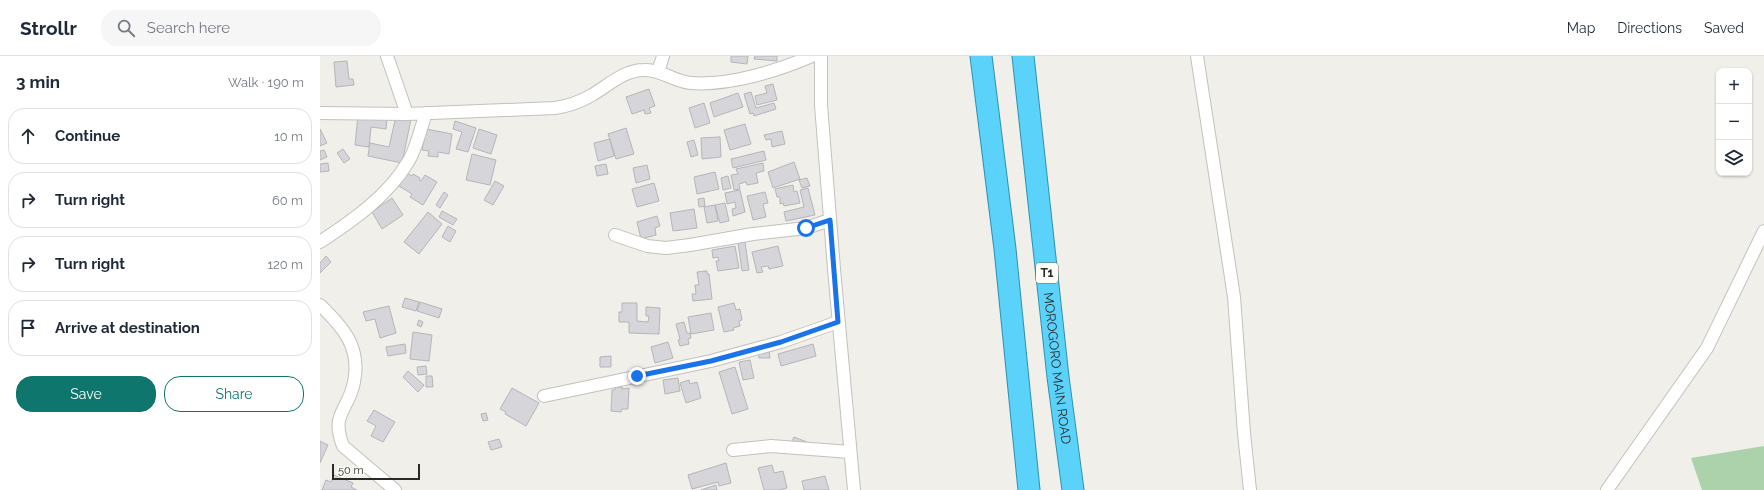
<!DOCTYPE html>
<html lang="en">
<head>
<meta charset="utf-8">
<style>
  :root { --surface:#fff; --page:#f6f6f7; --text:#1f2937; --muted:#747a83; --line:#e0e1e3; --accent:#0f766e }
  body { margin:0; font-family:Raleway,sans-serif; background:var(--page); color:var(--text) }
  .controls { position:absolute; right:12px; top:12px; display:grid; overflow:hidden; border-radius:8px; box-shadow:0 1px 3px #0004 }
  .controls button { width:36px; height:36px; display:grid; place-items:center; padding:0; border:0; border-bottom:1px solid var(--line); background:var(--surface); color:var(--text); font:20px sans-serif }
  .scale { position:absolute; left:12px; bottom:10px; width:88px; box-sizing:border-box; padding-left:4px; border:2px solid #292927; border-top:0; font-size:11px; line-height:14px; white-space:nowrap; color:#292927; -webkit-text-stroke:3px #fdfdf7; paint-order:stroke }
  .stop { position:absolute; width:12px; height:12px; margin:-9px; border:3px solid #1a73e8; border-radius:50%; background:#fff }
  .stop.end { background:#1a73e8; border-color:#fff; box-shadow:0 1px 4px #0008 }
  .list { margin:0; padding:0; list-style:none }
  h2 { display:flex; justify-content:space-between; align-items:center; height:52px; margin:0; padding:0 16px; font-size:17px }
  h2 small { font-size:13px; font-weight:400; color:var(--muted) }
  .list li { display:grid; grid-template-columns:26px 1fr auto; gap:12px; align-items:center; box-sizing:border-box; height:56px; margin:0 8px 8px; padding:0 8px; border:1px solid var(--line); border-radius:16px }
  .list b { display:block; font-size:15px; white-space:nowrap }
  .list em { font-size:13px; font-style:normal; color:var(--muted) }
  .actions { display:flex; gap:8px; padding:12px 16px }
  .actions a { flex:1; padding:9px 0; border:1px solid var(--accent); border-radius:16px; text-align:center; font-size:14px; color:var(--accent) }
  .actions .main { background:var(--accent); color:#fff }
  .icon { flex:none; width:22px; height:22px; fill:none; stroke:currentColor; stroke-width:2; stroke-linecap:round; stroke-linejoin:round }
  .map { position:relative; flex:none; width:1444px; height:434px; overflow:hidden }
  header { display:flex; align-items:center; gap:24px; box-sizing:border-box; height:56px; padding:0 20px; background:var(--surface); border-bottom:1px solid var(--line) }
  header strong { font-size:19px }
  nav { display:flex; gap:22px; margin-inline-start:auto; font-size:14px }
  .search { width:280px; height:36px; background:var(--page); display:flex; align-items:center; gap:10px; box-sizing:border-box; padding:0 14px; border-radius:16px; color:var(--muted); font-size:15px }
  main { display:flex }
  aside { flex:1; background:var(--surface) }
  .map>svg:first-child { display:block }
</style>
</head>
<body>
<header>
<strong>Strollr</strong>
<div class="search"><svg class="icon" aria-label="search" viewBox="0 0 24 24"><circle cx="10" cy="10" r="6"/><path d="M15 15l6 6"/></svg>Search here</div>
<nav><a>Map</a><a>Directions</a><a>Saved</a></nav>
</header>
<main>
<aside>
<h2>3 min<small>Walk · 190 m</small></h2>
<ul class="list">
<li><svg class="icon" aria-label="ahead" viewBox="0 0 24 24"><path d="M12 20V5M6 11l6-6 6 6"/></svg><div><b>Continue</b></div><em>10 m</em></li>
<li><svg class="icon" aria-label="right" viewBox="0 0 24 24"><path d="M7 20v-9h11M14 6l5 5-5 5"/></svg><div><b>Turn right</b></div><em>60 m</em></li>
<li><svg class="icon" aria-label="right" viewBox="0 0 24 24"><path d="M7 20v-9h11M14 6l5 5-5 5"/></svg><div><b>Turn right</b></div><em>120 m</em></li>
<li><svg class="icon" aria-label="arrive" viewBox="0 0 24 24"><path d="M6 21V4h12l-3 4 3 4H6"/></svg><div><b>Arrive at destination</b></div></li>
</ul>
<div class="actions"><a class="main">Save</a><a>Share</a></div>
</aside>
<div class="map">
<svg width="1444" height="434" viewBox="0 0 1444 434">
  <rect width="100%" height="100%" fill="#f0efea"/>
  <path fill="#acd2ac" d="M1444,390v44h-62l-11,-32z"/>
  <path fill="#d5d5da" stroke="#b6b5ba" d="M411,0h17l-1,8 -16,-2z
    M435,0h22v5l-23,-2z
    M27,5l2,18h4l1,6 -18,2 -2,-25z
    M453,28l4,16 -20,5 -2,-9 12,-3 -2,-7z
    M329,33l6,17 -6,2 2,5 -6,1 -1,-4 -12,4 -6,-17z
    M431,36l5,16 18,-5 2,6 -22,7 -1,-3 -3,1 -6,-20z
    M418,37l5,14 -29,10 -4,-14z
    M384,47l6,20 -15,5 -6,-20z
    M38,59l29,3 -1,11 -15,-2 -2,20 -14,-2z
    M76,60l15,3 -9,44 -34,-7 2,-13 19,4z
    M135,65l21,7 -8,24 -12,-3 6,-17 -9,-3z
    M425,68l6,20 -21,6 -6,-20z
    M306,72l8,26 -18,5 -8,-25z
    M0,73l7,14 -7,3z
    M106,73l26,5 -3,20 -11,-2v5l-10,-1 1,-5 -7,-1z
    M159,73l18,6 -6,19 -18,-6z
    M462,75l3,13 -13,3 -1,-8 -5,1 -2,-5z
    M400,81l1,20 -19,2 -1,-21z
    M290,83l4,17 -16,5 -4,-18z
    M374,84l4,15 -7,2 -4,-15z
    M23,93l7,10 -6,4 -7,-10z
    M4,94l3,7 -7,3v-9z
    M444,95l2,9 -33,8 -2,-9z
    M152,98l24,6 -6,25 -24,-5z
    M474,106l6,17 -27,9 -5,-16z
    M8,107l1,8 -9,1v-8z
    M443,107l1,8 -8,2 2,10 -11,2 -1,-3 -7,2 1,5 -6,1 -3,-15 7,-1 -2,-5z
    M286,108l2,10 -11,2 -2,-10z
    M327,109l3,14 -14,4 -3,-15z
    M395,116l4,17 -22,5 -3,-17z
    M87,117l5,3 1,-2 7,4 -1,2 2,1 4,-6 12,7 -14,23 -13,-8 2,-3 -13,-8z
    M408,120l3,12 -8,2 -2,-12z
    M487,122l3,8 -8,2 -3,-8z
    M175,125l9,5 -11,19 -9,-5z
    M334,127l5,18 -22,6 -5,-18z
    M473,129l1,7 3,-1 3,12 -16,3 -1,-3 -3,1v-7h-3l-2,-8z
    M488,132l7,27 -29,6 -2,-9 20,-5 -4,-17z
    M420,134l5,22 -12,4 -1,-7 4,-1 -1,-6 -8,2 -2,-11z
    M124,136l4,3 -8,13 -4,-3z
    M445,136l3,11 -5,1 3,13 -13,3 -6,-24z
    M72,142l11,17 -21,14 -10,-17z
    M384,142l1,8 -6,1 -1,-8z
    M405,147l4,18 -9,2 -5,-18z
    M395,149l3,16 -11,2 -3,-16z
    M374,153l3,19 -24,3 -3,-18z
    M122,155l15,8 -4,6 -14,-8z
    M108,156l14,12 -23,30 -15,-12z
    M337,160l3,10 -5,2 1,7 -15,4 -4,-17z
    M128,170l8,5 -6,11 -8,-5z
    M425,186l4,28 -7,1 -4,-28z
    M415,190l4,22 -21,3 -2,-10h3l-1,-4 -5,1 -1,-8z
    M458,190l5,20 -14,3 -1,-3 -7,1 2,5 -6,1 -5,-21z
    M6,200l5,6 -11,11v-10z
    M387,215v3h2l3,25 -19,2 -1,-7h4l-1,-9h4l-2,-13z
    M85,242l14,4 -3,9 -14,-4z
    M100,246l22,7 -3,9 -22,-7z
    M302,247h15v18l11,1 1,-6h-3v-9l14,1 -1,26 -30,-1v-11h-10v-10h3z
    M414,247l2,7 4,-1 2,11 -3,1 1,5 -7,2 1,2 -10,2 -6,-25z
    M69,250l7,27 -16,5 -5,-19 -9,2 -3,-9z
    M391,257l3,17 -23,4 -3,-17z
    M99,264l4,2 -2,5 -4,-2z
    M364,266l3,11h3l1,5 -3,1 1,5 -9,2 -2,-6 2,-1 -4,-15z
    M93,276l19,3 -3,26 -19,-2z
    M348,286l5,16 -18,5 -4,-16z
    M85,288l1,9 -18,3 -2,-9z
    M493,288l3,12 -35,10 -3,-12z
    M449,294l1,8h-11l-1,-7z
    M291,300v11h-11v-10z
    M430,304l4,18 -11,2 -4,-18z
    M106,310l1,8 -9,1 -1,-8z
    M415,311l13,42 -16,5 -13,-42z
    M88,315l16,14 -6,7 -15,-15z
    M106,320h6l1,11h-7z
    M358,322l2,13 -15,3 -2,-14z
    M369,324l1,4 7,-2 4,16 -15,5 -6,-20z
    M295,331h7v2l7,-1 -1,21h-6l-1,3 -10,-1 1,-21h3z
    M192,332l27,15 -13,23 -21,-12 1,-2 -6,-3z
    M54,354l21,12 -12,20 -12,-6 5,-10 -9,-5z
    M166,357l2,7 -5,1 -2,-7z
    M474,381l18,7 -2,5 -18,-8z
    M179,383l3,8 -11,3 -3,-8z
    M0,385l8,4 -8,18z
    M406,407l5,20 -12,3 -1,-4 -26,7 -4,-14z
    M452,409l2,8 9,-2 4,17 -8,2h-15l-6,-22z
    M14,419l19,8 -2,4 6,3h-35l4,-10 5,2z
    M505,420l4,14h-25l-2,-9z
    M396,429l1,5h-16z"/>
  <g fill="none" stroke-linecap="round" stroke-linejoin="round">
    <g stroke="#c2c1bc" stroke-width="14">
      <path id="minor" d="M67,0l20,58
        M501,0v49l13,164 20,221
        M877,0l37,241 10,136 6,57
        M338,16l5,-16
        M0,57l87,1 148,-6c14,-2 25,-6 37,-13 17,-10 32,-25 52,-25 16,-1 31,12 47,13 38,3 86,-12 121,-27
        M295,179l32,11 19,2 24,-3 63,-11 53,-6 24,-8
        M0,186c32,-21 68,-46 88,-80 8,-12 13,-35 18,-49
        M0,249c23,22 41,42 34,77 -5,28 -24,31 -11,64l52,44
        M224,340l167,-35 70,-19 57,-20
        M413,394l38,-4 79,6
        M1287,434l100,-142 57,-117"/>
    </g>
    <g stroke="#2f90af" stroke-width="23">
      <g id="trunk">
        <path d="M661,0l24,193 24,241"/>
        <path id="s1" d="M703,0l35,321 15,113"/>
      </g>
    </g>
    <use href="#minor" stroke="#fff" stroke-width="12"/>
    <use href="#trunk" stroke="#5bd2fa" stroke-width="21"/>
  </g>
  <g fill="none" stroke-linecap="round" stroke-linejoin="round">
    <path stroke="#1a73e8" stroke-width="5" d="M317,320l74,-15 70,-19 57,-20 -8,-102 -24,8"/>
  </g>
  <g text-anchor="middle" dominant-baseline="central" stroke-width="4" stroke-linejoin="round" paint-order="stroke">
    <rect fill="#fdfdf7" stroke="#696965" stroke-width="1" x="716" y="207" width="22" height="20" rx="3"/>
    <g font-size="12" font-weight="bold" fill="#292927">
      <text x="727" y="217">T1</text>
    </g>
    <g font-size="13" fill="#292927" stroke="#fdfdf7">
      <text stroke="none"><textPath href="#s1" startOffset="314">MOROGORO MAIN ROAD</textPath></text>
    </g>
  </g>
</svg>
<div class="controls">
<button>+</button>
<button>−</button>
<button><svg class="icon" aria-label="layers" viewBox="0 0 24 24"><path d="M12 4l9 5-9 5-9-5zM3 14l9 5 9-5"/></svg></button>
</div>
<div class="scale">50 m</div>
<div class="stop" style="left:486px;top:172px"></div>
<div class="stop end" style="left:317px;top:320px"></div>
</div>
</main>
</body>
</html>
